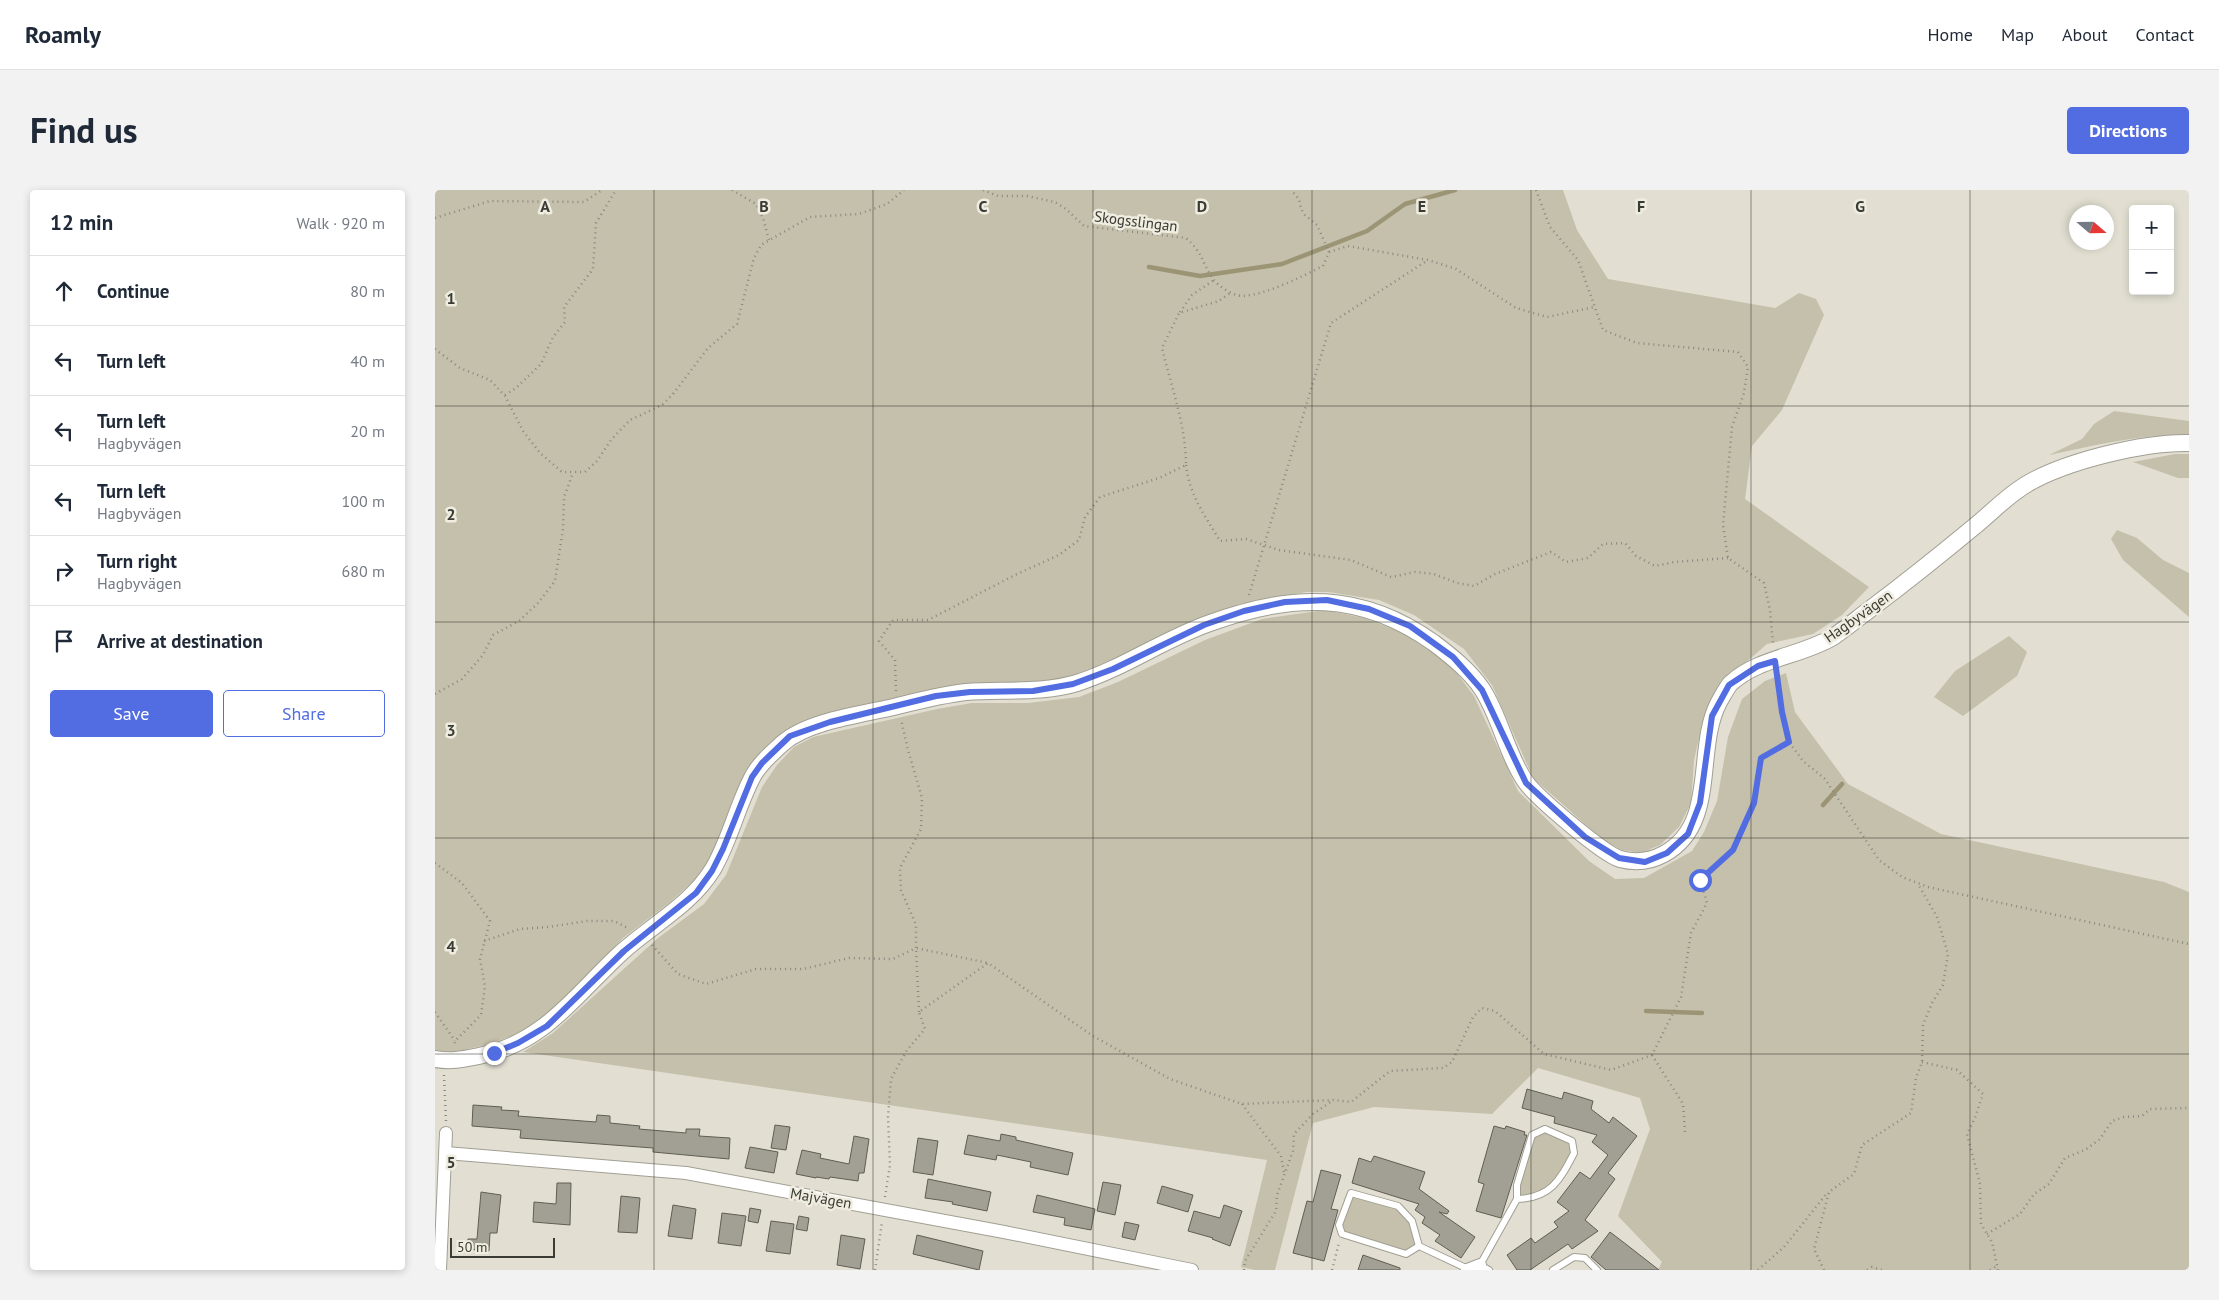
<!DOCTYPE html>
<html lang="en">
<head>
<meta charset="utf-8">
<style>
  :root { --surface:#fff; --page:#f2f2f3; --text:#1f2937; --muted:#747a83; --line:#e0e1e3; --accent:#526ce2 }
  body { margin:0; font-family:"PT Sans",sans-serif; background:var(--page); color:var(--text) }
  .controls { position:absolute; right:15px; top:15px; display:grid; overflow:hidden; border-radius:5px; box-shadow:0 2px 8px #0003 }
  .controls button { width:45px; height:45px; display:grid; place-items:center; padding:0; border:0; border-bottom:1px solid var(--line); background:var(--surface); color:var(--text); font:25px sans-serif }
  .compass { position:absolute; left:1634px; top:15px; width:45px; height:45px; border-radius:50%; background:var(--surface); box-shadow:0 2px 8px #0003; rotate:110deg }
  .scale { position:absolute; left:15px; bottom:12px; width:105px; box-sizing:border-box; padding-left:5px; border:2px solid #3b3b35; border-top:0; font-size:14px; line-height:18px; white-space:nowrap; color:#3b3b35; -webkit-text-stroke:4px #efede0; paint-order:stroke }
  .stop { position:absolute; width:15px; height:15px; margin:-11px; border:4px solid #526ce2; border-radius:50%; background:#fff }
  .stop.end { background:#526ce2; border-color:#fff; box-shadow:0 1px 5px #0008 }
  .list { margin:0; padding:0; list-style:none }
  h2 { display:flex; justify-content:space-between; align-items:center; height:65px; margin:0; padding:0 20px; font-size:21px }
  h2 small { font-size:16px; font-weight:400; color:var(--muted) }
  .list li { display:grid; grid-template-columns:32px 1fr auto; gap:15px; align-items:center; box-sizing:border-box; height:70px; padding:0 20px; border-top:1px solid var(--line) }
  .list b { display:block; font-size:19px; white-space:nowrap }
  .list p { margin:0; font-size:16px; white-space:nowrap; color:var(--muted) }
  .list em { font-size:16px; font-style:normal; color:var(--muted) }
  .actions { display:flex; gap:10px; padding:15px 20px }
  .actions a { flex:1; padding:11px 0; border:1px solid var(--accent); border-radius:5px; text-align:center; font-size:18px; color:var(--accent) }
  .actions .main { background:var(--accent); color:#fff }
  .icon { flex:none; width:28px; height:28px; fill:none; stroke:currentColor; stroke-width:2; stroke-linecap:round; stroke-linejoin:round }
  .map { position:relative; flex:none; width:1754px; height:1080px; overflow:hidden; border-radius:5px }
  header { display:flex; align-items:center; gap:30px; box-sizing:border-box; height:70px; padding:0 25px; background:var(--surface); border-bottom:1px solid var(--line) }
  header strong { font-size:24px }
  nav { display:flex; gap:28px; margin-inline-start:auto; font-size:18px }
  .intro { display:flex; align-items:center; justify-content:space-between; box-sizing:border-box; height:120px; padding:0 30px }
  h1 { margin:0; font-size:35px }
  .button { padding:12px 22px; border-radius:5px; background:var(--accent); color:#fff; font-size:18px; font-weight:700 }
  main { display:flex; gap:30px; padding:0 30px }
  aside { flex:1; background:var(--surface); border-radius:5px; box-shadow:0 2px 8px #0003 }
  .map>svg:first-child { display:block }
</style>
</head>
<body>
<header>
<strong>Roamly</strong>
<nav><a>Home</a><a>Map</a><a>About</a><a>Contact</a></nav>
</header>
<div class="intro"><h1>Find us</h1><a class="button">Directions</a></div>
<main>
<aside>
<h2>12 min<small>Walk · 920 m</small></h2>
<ul class="list">
<li><svg class="icon" aria-label="ahead" viewBox="0 0 24 24"><path d="M12 20V5M6 11l6-6 6 6"/></svg><div><b>Continue</b></div><em>80 m</em></li>
<li><svg class="icon" aria-label="left" viewBox="0 0 24 24"><path d="M17 20v-9H6M10 6l-5 5 5 5"/></svg><div><b>Turn left</b></div><em>40 m</em></li>
<li><svg class="icon" aria-label="left" viewBox="0 0 24 24"><path d="M17 20v-9H6M10 6l-5 5 5 5"/></svg><div><b>Turn left</b><p>Hagbyvägen</p></div><em>20 m</em></li>
<li><svg class="icon" aria-label="left" viewBox="0 0 24 24"><path d="M17 20v-9H6M10 6l-5 5 5 5"/></svg><div><b>Turn left</b><p>Hagbyvägen</p></div><em>100 m</em></li>
<li><svg class="icon" aria-label="right" viewBox="0 0 24 24"><path d="M7 20v-9h11M14 6l5 5-5 5"/></svg><div><b>Turn right</b><p>Hagbyvägen</p></div><em>680 m</em></li>
<li><svg class="icon" aria-label="arrive" viewBox="0 0 24 24"><path d="M6 21V4h12l-3 4 3 4H6"/></svg><div><b>Arrive at destination</b></div></li>
</ul>
<div class="actions"><a class="main">Save</a><a>Share</a></div>
</aside>
<div class="map">
<svg width="1754" height="1080" viewBox="0 0 1754 1080">
  <rect width="100%" height="100%" fill="#e2dfd2"/>
  <path fill="#c4c0ab" d="M0,0h1128l14,40 31,49 167,29 24,-15 17,6 8,16 -42,95 -30,36 -7,53 124,88 -27,28 -29,19 -46,10 -48,42 -16,35 -9,39 -3,43 -12,24 -19,18 -19,8 -19,-3 -19,-10 -70,-62 -41,-93 -28,-36 -50,-34 -35,-15 -51,-8h-22l-67,12 -159,71 -55,10 -89,5 -103,22 -45,18 -31,26 -18,29 -34,86 -36,32 -46,35 -78,81 -28,15 -27,10 -45,10 -10,-2z
    M1679,221l75,10v14c-48,-1 -94,10 -140,20l33,-16 12,-15z
    M1740,264h14v24h-11l-45,-16z
    M1682,340l20,8 26,22 26,13v44l-66,-57 -12,-21z
    M890,420l39,8 43,16 43,30 24,32 44,95 71,70 26,18 29,-1 48,-27 12,-19 13,-31 11,-64 14,-38 23,-18 21,-8 9,39 53,72 93,50 223,48 25,10v378h-531l4,-8 -44,-46 32,-87 -10,-31 -102,-30 -46,46 -118,-7 -61,16 -38,147h-20l-14,-3 26,-107 -744,-108 30,-19 105,-95 46,-34 22,-29 36,-88 15,-22 17,-18 19,-10 124,-28 35,-6h56l51,-6 39,-15 87,-42 57,-21z
    M1574,446l18,16 -10,24 -54,40 -29,-19 21,-26z
    M1110,939l27,12 2,12 -26,38 -31,8v-14l15,-50z
    M916,1003l47,13 14,15 7,25 -13,8 -64,-20 -3,-9z"/>
  <g fill="none" stroke-linecap="round" stroke-linejoin="round">
    <path stroke="#9b9575" stroke-width="4.5" d="M714,77l51,9 82,-12 85,-33 38,-27 50,-14
      M1388,615l19,-21
      M1211,821l56,2"/>
  </g>
  <path fill="#a2a094" stroke="#605e53" d="M1092,899l35,10 2,-7 29,9 -2,8 18,14 4,-6 24,19 -29,37 7,6 -30,41 13,11 -26,18 -4,-5 -38,26h-13l-10,-15 24,-17 4,5 23,-16 -4,-5 15,-11 -12,-9 23,-30 10,7 18,-24 -16,-13 5,-7 -43,-12 1,-6 -33,-9z
    M38,915l29,2 -1,3 18,1 -1,5 78,6 1,-7 13,1v7l30,3 -1,3 47,4v-4h14l-1,7 31,2 -1,21 -76,-7v-4l-133,-10 1,-8 -49,-4z
    M340,935l15,2 -4,23 -15,-2z
    M1059,936l11,3 1,-3 19,6 -1,3h3l-26,83 -25,-7 8,-27 -6,-2z
    M566,944l15,3v3l57,13 -5,22 -38,-8 1,-5 -34,-7 -1,5 -32,-6 4,-19 32,6z
    M419,946l15,3 -5,34h-5l-1,8 -28,-4 -1,2 -13,-2v1l-20,-4 6,-24 19,4 -1,4 29,6z
    M483,948l20,3 -5,34 -20,-3z
    M315,957l28,5 -4,21 -29,-5z
    M939,966l51,16 -6,17 30,22 -2,3 -8,-2 36,25 -14,21 -26,-17 5,-6 -18,-12 3,-6 -10,-7 4,-6 -67,-21 7,-25 12,4z
    M886,980l20,5 -10,34 7,1 -14,51 -31,-8 14,-52 6,1z
    M493,989l63,13 -4,19 -35,-7 1,-2 -28,-4z
    M668,992l18,3 -6,30 -18,-4z
    M122,993h14l-1,42 -37,-3 1,-20 22,2z
    M727,996l31,9 -5,17 -31,-9z
    M46,1002l20,3 -4,38h-7l-1,18 -22,-2 1,-10h9z
    M602,1005l58,14 -4,21 -27,-5 1,-7 -32,-6z
    M186,1006l19,2 -3,35 -19,-1z
    M238,1015l23,4 -4,30 -24,-3z
    M789,1015l18,6 -12,35 -18,-7 1,-1 -25,-7 6,-20 26,7z
    M315,1018l11,2 -3,13 -10,-2z
    M287,1023l24,3 -5,30 -23,-3z
    M364,1026l10,2 -2,13 -11,-2z
    M336,1031l23,3 -4,30 -24,-3z
    M690,1032l14,3 -4,15 -13,-3z
    M1175,1042l17,13 32,25h-53l-15,-13z
    M406,1045l24,4 -5,30 -23,-4z
    M482,1045l66,16 -4,19 -66,-16z
    M928,1065l37,13v2h-42z"/>
  <g fill="none" stroke-linecap="round" stroke-linejoin="round">
    <g stroke="#a19f93" stroke-width="8">
      <path id="service" d="M984,1056l-13,8 -64,-20 -3,-9 12,-32 47,13 14,15 7,25 49,23
        M1054,1080l-9,-5 37,-66c34,-1 43,-19 57,-46l-2,-12 -27,-12 -13,6 -15,50v14
        M1118,1080l21,-13 11,1 12,12"/>
    </g>
    <g stroke="#a19f93" stroke-width="14">
      <path id="minor" d="M11,963l240,20 318,59 188,38
        M5,1080l6,-137
        M1032,1080l13,-5"/>
    </g>
    <g stroke="#a19f93" stroke-width="18">
      <path id="tertiary" d="M0,869c16,3 29,0 44,-3 66,-13 97,-62 143,-104 31,-28 69,-47 91,-83 17,-29 24,-63 40,-93 7,-13 19,-23 30,-33 24,-21 74,-28 106,-35 25,-6 50,-13 77,-16 37,-3 74,2 111,-9 47,-15 87,-44 133,-60 82,-30 151,-32 224,20 17,13 36,28 48,46 18,27 25,66 43,92 11,16 77,72 95,78 15,4 31,2 44,-5 55,-30 30,-105 55,-152 3,-5 8,-15 12,-19 27,-25 70,-27 102,-46 12,-8 24,-18 36,-27 36,-27 71,-55 106,-84 16,-13 33,-31 52,-42 39,-23 117,-42 162,-41"/>
    </g>
    <path stroke="#8a887f" stroke-width="2.5" stroke-dasharray="1 4" stroke-linecap="butt" d="M297,0l24,14 7,14 6,22
      M548,0l15,6h29l28,6 11,7 18,17 102,12c17,15 16,25 27,41 6,8 20,17 30,17 25,-2 58,-19 80,-30l6,-14 -12,-27 -12,-10 -4,-6 -2,-10 -8,-9
      M1101,0l14,37 28,33 25,70 34,13 101,9 10,15 -4,26 -12,34 -9,98 5,33 36,25 6,27 3,34
      M0,28l55,-17 94,1 18,-12
      M894,62l19,-6 80,14 28,9 60,39 31,9 48,-10
      M745,122l12,-17 22,-15
      M0,159l25,19 30,12 15,16 18,35 17,22 22,19h23l12,-11 14,-21 19,-20 32,-15 11,-11 35,-46 29,-24 17,-66 7,-13 49,-28 49,-3 28,-10 17,-14
      M70,205l11,-7 25,-24 12,-27 12,-15 -1,-15 29,-38 3,-46 20,-33
      M751,275c3,29 19,51 34,76l26,-2 33,11 72,10 40,17 24,-5 19,2 23,9 17,3 21,-12 56,-22 15,10 22,-4 15,-14 22,-1 11,13 19,10 19,-4 54,-4
      M814,405l82,-272 97,-63
      M1342,484l5,38 7,30 14,19 22,18 54,81 23,17 26,10 261,57
      M461,501l-1,-31 -16,-19 14,-21h35l87,-45 44,-20 20,-15 6,-23 15,-20 59,-19 27,-13c0,-39 -15,-79 -24,-117l17,-35 40,-12 11,-8
      M0,504l27,-15 21,-24 10,-20 26,-14 19,-18 17,-22 8,-52 1,-32 9,-24
      M0,673l27,20 28,38 -10,38 5,27 -4,29 -26,26 -1,5
      M49,751l36,-12 28,-2 39,-6h27l14,7
      M217,755l26,29 28,10 50,-15h47l46,-11 44,1 23,-11v-23l-15,-35 -1,-22 21,-39 1,-31 -14,-48 -7,-31
      M0,822l20,29
      M484,822l-3,-64 72,15
      M1217,865l31,49 2,28
      M1487,872l35,8 26,24 -8,24 -8,16 13,50 1,40 11,18 6,28
      M9,885l2,46
      M807,914l39,52 3,16
      M450,1007l5,-32 -2,-48 3,-38 16,-29 18,-21 -6,-17 69,-49 105,73 77,43 72,25 91,-4 18,2 39,-31 53,-3 9,-6 21,-45 9,-9 13,3 49,43 67,16 41,-15 29,-58 10,-64 16,-30 -7,-24 33,-29 21,-47 8,-44 27,-17
      M1552,1044l33,-20 14,-20 15,-10 16,-26 20,-8 15,-11 12,-18 12,-4 18,-1 8,-7 37,-1
      M440,1080l7,-48
      M809,1080l1,-9 31,-50 1,-16 16,-44 1,-17 19,-20 19,-13
      M897,1080l7,-27
      M1323,1080l26,-23 44,-55
      M1389,1080l-10,-21 15,-57 25,-18 8,-29 49,-32 5,-35 6,-16 1,-37 9,-22 11,-18 5,-31 -11,-37 -19,-33
      M1432,1080l5,-3 10,3
      M1555,1080l7,-4"/>
    <use href="#service" stroke="#fff" stroke-width="6"/>
    <use href="#minor" stroke="#fff" stroke-width="12"/>
    <use href="#tertiary" stroke="#fff" stroke-width="16"/>
  </g>
  <g fill="none" stroke-linecap="round" stroke-linejoin="round">
    <path stroke="#526ce2" stroke-width="6" d="M59,863l24,-10 29,-17 77,-75 72,-58 16,-22 11,-22 29,-72 10,-14 28,-27 40,-14 106,-26 34,-4 63,-1 40,-7 40,-15 91,-44 40,-14 41,-9 42,-2 42,9 41,17 43,31 29,33 44,93 59,54 34,21 26,4 22,-9 21,-19 12,-31 12,-87 17,-31 29,-19 17,-5 7,51 7,30 -28,16 -7,45 -21,47 -33,30"/>
  </g>
  <path fill="none" stroke="#3b3b35" stroke-width="1" stroke-opacity="0.55" d="M219,0v1080M438,0v1080M658,0v1080M877,0v1080M1096,0v1080M1316,0v1080M1535,0v1080M0,216h1754M0,432h1754M0,648h1754M0,864h1754"/>
  <g text-anchor="middle" dominant-baseline="central" stroke-width="5" stroke-linejoin="round" paint-order="stroke">
    <g font-size="15" fill="#3b3b35" stroke="#efede0">
      <text transform="translate(701 31) rotate(7)">Skogsslingan</text>
      <text transform="translate(1423 426) rotate(-35)">Hagbyvägen</text>
      <text transform="translate(386 1008) rotate(10)">Majvägen</text>
    </g>
  </g>
  <g font-size="16" text-anchor="middle" font-weight="bold" fill="#3b3b35" stroke="#efede0" stroke-width="5" stroke-linejoin="round" paint-order="stroke">
    <text x="110" y="22">A</text>
    <text x="329" y="22">B</text>
    <text x="548" y="22">C</text>
    <text x="767" y="22">D</text>
    <text x="987" y="22">E</text>
    <text x="1206" y="22">F</text>
    <text x="1425" y="22">G</text>
    <text x="16" y="114">1</text>
    <text x="16" y="330">2</text>
    <text x="16" y="546">3</text>
    <text x="16" y="762">4</text>
    <text x="16" y="978">5</text>
  </g>
</svg>
<div class="controls">
<button>+</button>
<button>−</button>
</div>
<svg class="compass" viewBox="-18 -18 36 36"><path d="M0-13l5 13h-10z" fill="#e53935"/><path d="M0 13l5-13h-10z" fill="#747a83"/></svg>
<div class="scale">50 m</div>
<div class="stop" style="left:1265px;top:690px"></div>
<div class="stop end" style="left:59px;top:863px"></div>
</div>
</main>
</body>
</html>
